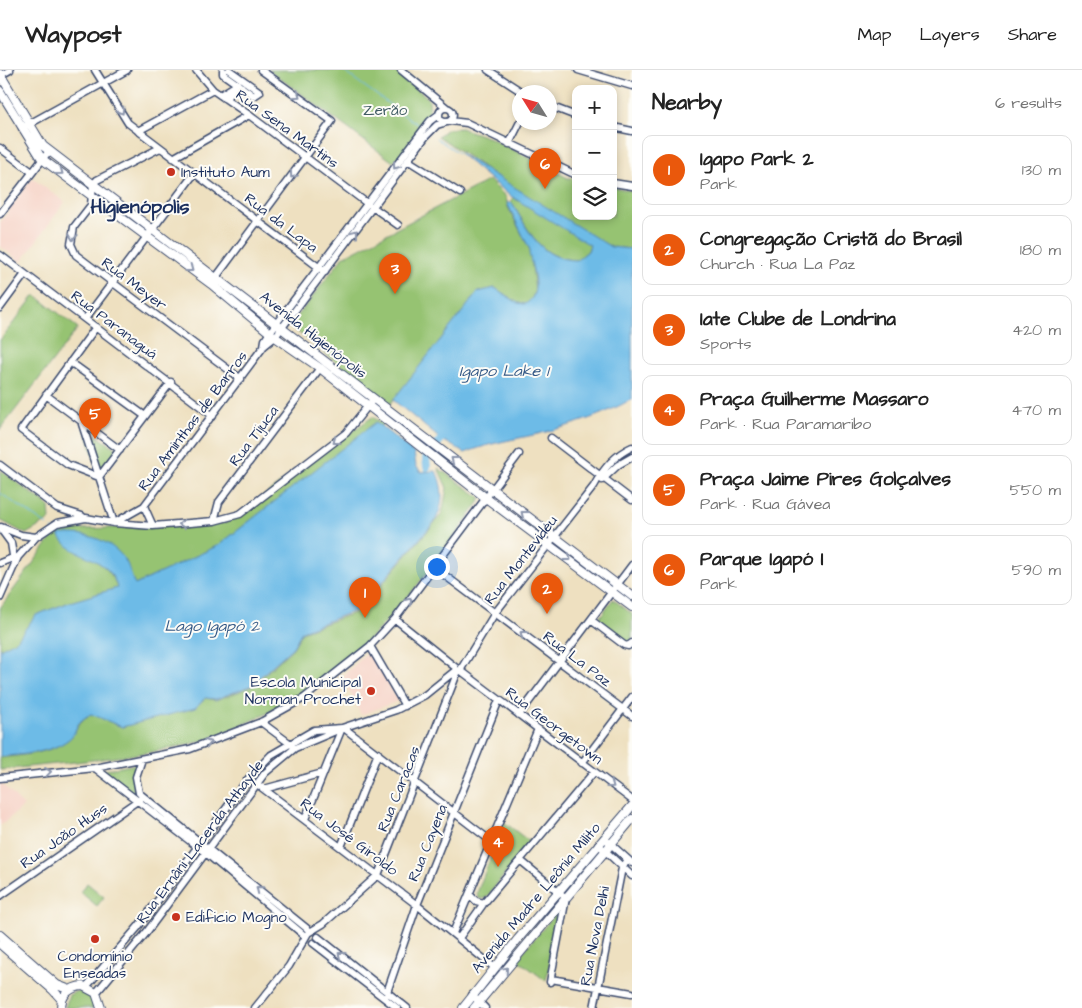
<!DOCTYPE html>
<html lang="en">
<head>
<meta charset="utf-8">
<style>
  :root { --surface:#fff; --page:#f2f2f2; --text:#222; --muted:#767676; --line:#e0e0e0; --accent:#ea580c }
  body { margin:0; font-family:"Architects Daughter",sans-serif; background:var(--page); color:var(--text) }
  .controls { position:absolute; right:15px; top:15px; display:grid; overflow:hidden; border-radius:10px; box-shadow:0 2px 8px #0003 }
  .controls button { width:45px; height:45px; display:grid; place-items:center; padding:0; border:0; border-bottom:1px solid var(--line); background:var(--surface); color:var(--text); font:25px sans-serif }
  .compass { position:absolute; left:512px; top:15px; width:45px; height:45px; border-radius:50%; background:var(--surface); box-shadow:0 2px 8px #0003; rotate:307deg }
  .you { position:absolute; left:436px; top:496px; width:18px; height:18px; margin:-12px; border:4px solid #fff; border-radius:50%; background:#1a73e8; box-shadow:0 0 0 8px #1a73e833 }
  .badge { display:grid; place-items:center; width:32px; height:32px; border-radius:50%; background:var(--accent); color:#fff; font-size:16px; font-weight:700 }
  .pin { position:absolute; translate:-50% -41px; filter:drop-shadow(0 1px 2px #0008) }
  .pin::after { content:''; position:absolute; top:26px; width:18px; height:15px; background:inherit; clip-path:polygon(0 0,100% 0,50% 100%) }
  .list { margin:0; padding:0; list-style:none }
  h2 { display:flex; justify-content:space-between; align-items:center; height:65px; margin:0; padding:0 20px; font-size:21px }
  h2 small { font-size:16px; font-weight:400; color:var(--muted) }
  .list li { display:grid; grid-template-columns:32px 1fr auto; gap:15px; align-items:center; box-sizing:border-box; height:70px; margin:0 10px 10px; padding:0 10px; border:1px solid var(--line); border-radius:10px }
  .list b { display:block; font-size:19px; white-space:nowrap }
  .list p { margin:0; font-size:16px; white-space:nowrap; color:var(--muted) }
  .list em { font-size:16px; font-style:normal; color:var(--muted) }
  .icon { flex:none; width:28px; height:28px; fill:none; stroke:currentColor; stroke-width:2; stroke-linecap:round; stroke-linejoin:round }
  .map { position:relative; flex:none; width:632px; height:938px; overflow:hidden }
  header { display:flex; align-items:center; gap:30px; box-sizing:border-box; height:70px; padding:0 25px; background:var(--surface); border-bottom:1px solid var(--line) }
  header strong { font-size:24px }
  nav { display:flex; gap:28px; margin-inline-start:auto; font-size:18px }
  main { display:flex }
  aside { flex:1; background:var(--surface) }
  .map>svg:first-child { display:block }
</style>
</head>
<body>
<header>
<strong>Waypost</strong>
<nav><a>Map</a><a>Layers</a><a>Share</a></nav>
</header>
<main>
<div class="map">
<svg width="632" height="938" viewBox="0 0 632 938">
  <rect width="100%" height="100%" fill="#fdfcf7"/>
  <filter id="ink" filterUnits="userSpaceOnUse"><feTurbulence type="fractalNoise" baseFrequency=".02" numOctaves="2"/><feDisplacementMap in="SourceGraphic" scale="10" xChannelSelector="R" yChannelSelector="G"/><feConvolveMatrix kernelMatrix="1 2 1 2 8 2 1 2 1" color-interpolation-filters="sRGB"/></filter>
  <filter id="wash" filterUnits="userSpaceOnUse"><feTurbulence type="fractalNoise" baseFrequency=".0096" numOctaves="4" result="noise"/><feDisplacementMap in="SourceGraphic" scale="20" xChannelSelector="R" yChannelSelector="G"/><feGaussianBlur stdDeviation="1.12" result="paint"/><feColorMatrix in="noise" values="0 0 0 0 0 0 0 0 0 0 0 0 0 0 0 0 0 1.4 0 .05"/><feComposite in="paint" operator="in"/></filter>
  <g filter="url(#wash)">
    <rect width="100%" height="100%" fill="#eee0c0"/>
    <path fill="#f6d1c5" d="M32,108l33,24 -44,60 -21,-16v-23z
      M370,580l28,51 -37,14 -17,-35v-5z
      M0,712l24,24 -24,20z"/>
    <path fill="#96c372" stroke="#587968" d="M269,0h125l34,28c8,19 -21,52 -35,64z
      M461,58l29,10 78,40 8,1v37h37v-29l19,4v58l-21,-2 -93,-56 -80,-55 9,-7z
      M489,110l17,17 2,10 22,43 5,40 -4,11 -6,3 -7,-1 -23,-15 -17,4 -88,112 -100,-78 53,-69z
      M513,127l77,47 -2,7 -11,9c-39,-1 -47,-30 -66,-58z
      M35,225l43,33 -78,102v-90z
      M372,347l12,6 -3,3 -5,-3 -157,122 -84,40 -12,-28 -64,-22c15,22 51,22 58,53l-47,14 -34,13 -19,25 -17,9v-41l56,-76 6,-2 164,-7z
      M85,358l33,22 -20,21z
      M438,398l42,29v4c-67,93 -126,177 -236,223 -12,5 -25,12 -38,16 -67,18 -137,22 -206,30v-12c22,-3 50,-4 69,-19 10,-8 4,-15 23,-25l30,13 73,-19 10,-10 11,2 35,-13 42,-39 9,-16 57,-21 77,-90 6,-7 5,-26z
      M0,400l49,36 1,14 -24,14 -26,-14z
      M613,529l19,15v25l-4,5 -31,-23z
      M137,694c-6,12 0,21 -4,29l-30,-23z
      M504,752l26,20 -44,56 -7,1 -2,-6z
      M87,813l17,14 -7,9 -17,-14z
      M557,842l3,2 -14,67 -29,-22z
      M77,921l13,4 4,13h-29l4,-13z"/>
    <path fill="#6dbbe7" stroke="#4475a2" d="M459,83l152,94 21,2v150c-26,15 -56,25 -86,33 -27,7 -55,10 -81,21l-26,-15 -46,-38 85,-108 17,-4 23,15 7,1c18,-9 7,-35 4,-51l1,-3 -23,-47 4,-1c18,28 28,58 66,58l11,-9 2,-6 -81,-50z
      M376,352l38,31 2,13 5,6 15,-1c8,17 8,34 -1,50l-76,88 -57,22 -9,16 -43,39 -34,13 -11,-1 -10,10 -73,19 -31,-13c-19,10 -12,17 -22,25 -19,15 -47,15 -69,18v-108l17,-9 19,-25 34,-13 47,-14c-5,-26 -30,-29 -48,-41 -4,-3 -7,-8 -11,-12 22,-4 50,3 65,22 6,7 8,20 12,28l84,-40z"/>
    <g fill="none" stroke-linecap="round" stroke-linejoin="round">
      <path stroke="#6dbbe7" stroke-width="1" d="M342,0l76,55
        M436,68l27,18
        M0,423l47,32
        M52,459l10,5"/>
      <path stroke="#6dbbe7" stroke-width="8" d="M427,397l-1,-9 21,-26"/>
    </g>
  </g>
  <g filter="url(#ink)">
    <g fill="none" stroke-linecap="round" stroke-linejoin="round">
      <g stroke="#3b4a6d" stroke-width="9">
        <path id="minor" d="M95,0l33,53 197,149
          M196,0l17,20 36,25 119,89
          M223,0v4l31,22 6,-4 -31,-22
          M401,0l46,38
          M488,0l34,22
          M578,0l54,16
          M1,5l9,-5
          M220,25l18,-11
          M224,28l18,-11
          M550,36l26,10
          M439 45a7 7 0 1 1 14 0a7 7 0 1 1-14 0Z
          M450,51l17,2 109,52
          M613,57l19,4
          M22,58l105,-58
          M138,61l75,-41
          M509,74l11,-22
          M0,78l32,24
          M160,78l-63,32 -4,4 -2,21 -17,22 -3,17 5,11 165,124
          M173,88l76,-43
          M409,91l51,32
          M613,113l19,3
          M374,138l24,17
          M0,144l49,-63
          M0,185l213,161
          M214,210l118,-159 -71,-51
          M0,238l25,-34
          M85,249l109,-145
          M96,257l-75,103 47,35 31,12
          M264,276l1,-6 10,-15 155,-204 8,-6
          M70,292l75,54
          M46,325l74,55
          M82,354l32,99
          M551,368l81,62
          M0,395l57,43 25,8
          M99,407l72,-95
          M602,410l16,-15 14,-8
          M144,436l9,20
          M214,451l5,-19 101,-134
          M114,453l30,-17 120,-160 11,-9 151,-201 11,-11 10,-3
          M1,457l20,8 15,2
          M0,458l11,15 3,19
          M0,493l15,-6
          M435,498l197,148
          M0,528l18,-41 18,-20 21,-14 29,-5 28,5 39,3 61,-5 26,-7 106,-81 25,-31
          M395,549l60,48
          M591,550l33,25 4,1 4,-3
          M370,576l35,60
          M461,599l34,-56 99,-127c9,-17 20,-31 38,-39
          M460,600l172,130
          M519,645l113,-150
          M261,652l31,23
          M344,658l147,113
          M142,689l-6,18 3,16 171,138
          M582,693l50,-66
          M95,698l112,86 98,82
          M0,708l95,-10 95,-19 71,-27 43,-24 66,-52 25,-27 124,-165
          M257,714l160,121 78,63
          M264,719l59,-16
          M305,749l37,-91
          M604,768l28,25
          M598,774l34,32
          M341,777l37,-94
          M520,790l46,38 -16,84
          M470,825l6,6 8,2
          M0,826l140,-97
          M453,863l85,-204
          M318,867l89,71
          M459,868l25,-35 110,-131
          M313,873l84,65
          M551,909l81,14
          M86,917l52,-60 110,-148 23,-24 43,-25 28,-2 54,-18 29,-15 31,-25
          M96,923l50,-60 119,-160 30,-25 43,-18
          M472,925l13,13
          M385,928l32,-93 82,-205
          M255,938l34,-42 19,-33 15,-9 55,-49 80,-204
          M594,938l28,-140 5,-9"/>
      </g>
      <g stroke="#3b4a6d" stroke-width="10">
        <path id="major" d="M0,4l43,72 589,450
          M0,21l42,68 169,125 64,53 45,31 166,130 146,109
          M0,865l57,50 13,5
          M0,874l53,46 9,10
          M61,938c0,-13 9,-21 22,-22l13,7 5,15
          M463,938l55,-69 114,-133
          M474,938l158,-189"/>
      </g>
      <use href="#minor" stroke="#fff" stroke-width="6"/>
      <use href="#major" stroke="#fff" stroke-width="8"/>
    </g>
    <defs><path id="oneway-chevron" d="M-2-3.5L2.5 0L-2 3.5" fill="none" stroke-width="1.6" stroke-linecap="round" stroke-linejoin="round" transform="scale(1.25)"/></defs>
    <g stroke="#8d97ae">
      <use href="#oneway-chevron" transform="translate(297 25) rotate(35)"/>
      <use href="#oneway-chevron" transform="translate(121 41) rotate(58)"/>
      <use href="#oneway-chevron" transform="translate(396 96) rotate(127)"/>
      <use href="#oneway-chevron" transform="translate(60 102) rotate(36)"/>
      <use href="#oneway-chevron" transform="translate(293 105) rotate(126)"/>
      <use href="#oneway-chevron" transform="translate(355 163) rotate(-53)"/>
      <use href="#oneway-chevron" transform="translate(73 167) rotate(97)"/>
      <use href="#oneway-chevron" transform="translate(190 199) rotate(37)"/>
      <use href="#oneway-chevron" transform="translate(336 371) rotate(142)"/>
      <use href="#oneway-chevron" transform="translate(454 390) rotate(-142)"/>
      <use href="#oneway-chevron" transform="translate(524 444) rotate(-142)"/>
      <use href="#oneway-chevron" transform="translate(182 454) rotate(176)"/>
      <use href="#oneway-chevron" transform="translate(568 488) rotate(37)"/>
      <use href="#oneway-chevron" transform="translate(409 531) rotate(-52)"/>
      <use href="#oneway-chevron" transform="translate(523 564) rotate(-143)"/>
      <use href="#oneway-chevron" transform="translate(208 673) rotate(-20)"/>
      <use href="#oneway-chevron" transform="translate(48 702) rotate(-7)"/>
      <use href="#oneway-chevron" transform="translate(611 715) rotate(36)"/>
      <use href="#oneway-chevron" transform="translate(259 819) rotate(-141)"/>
      <use href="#oneway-chevron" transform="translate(341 885) rotate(-142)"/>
      <use href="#oneway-chevron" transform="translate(505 900) rotate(-50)"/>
    </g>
  </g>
  <g fill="#c8321e" stroke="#fdfcf7" stroke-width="2">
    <circle cx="171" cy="102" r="5"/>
    <circle cx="371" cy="621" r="5"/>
    <circle cx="176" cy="847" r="5"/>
    <circle cx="95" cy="869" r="5"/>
  </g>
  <g text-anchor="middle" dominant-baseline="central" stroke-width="4" stroke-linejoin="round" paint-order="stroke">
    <g font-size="15" fill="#405b64" stroke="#fdfcf7">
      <text x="385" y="40">Zerão</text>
    </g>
    <g font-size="15" fill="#1b2f5e" stroke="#fdfcf7">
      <text transform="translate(287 59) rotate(36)">Rua Sena Martins</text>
      <text transform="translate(281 153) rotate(37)">Rua da Lapa</text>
      <text transform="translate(134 214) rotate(37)">Rua Meyer</text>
      <text transform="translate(114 255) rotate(37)">Rua Paranaguá</text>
      <text transform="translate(313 265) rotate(38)">Avenida Higienópolis</text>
      <text transform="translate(193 351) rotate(-53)">Rua Aminthas de Barros</text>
      <text transform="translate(254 366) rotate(-53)">Rua Tijuca</text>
      <text transform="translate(521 490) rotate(-52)">Rua Montevidéu</text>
      <text transform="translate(577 589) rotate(37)">Rua La Paz</text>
      <text transform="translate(554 656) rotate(37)">Rua Georgetown</text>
      <text transform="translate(399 719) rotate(-68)">Rua Caracas</text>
      <text transform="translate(64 766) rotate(-35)">Rua João Huss</text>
      <text transform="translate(349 767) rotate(37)">Rua José Giroldo</text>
      <text transform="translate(200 772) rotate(-53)">Rua Ernâni Lacerda Athayde</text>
      <text transform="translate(428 773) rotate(-68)">Rua Cayena</text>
      <text transform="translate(536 828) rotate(-50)">Avenida Madre Leônia Milito</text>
      <text transform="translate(595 866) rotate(-79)">Rua Nova Delhi</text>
    </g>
    <g font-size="15" fill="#1b2f5e" stroke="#fdfcf7" text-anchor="start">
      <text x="181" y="102">Instituto Aum</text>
      <text x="361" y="612" text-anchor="end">Escola Municipal<tspan x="361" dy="17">Norman Prochet</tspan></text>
      <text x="186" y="847">Edificio Mogno</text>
      <text x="95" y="886" text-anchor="middle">Condomínio<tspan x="95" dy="17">Enseadas</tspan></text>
    </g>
    <g font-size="16" font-style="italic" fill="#345987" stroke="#fdfcf7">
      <text x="504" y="301">Igapo Lake 1</text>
      <text x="212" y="556">Lago Igapó 2</text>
    </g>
    <g font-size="20" font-weight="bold" fill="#1b2f5e" stroke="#fdfcf7">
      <text x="140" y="137">Higienópolis</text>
    </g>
  </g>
</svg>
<div class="controls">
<button>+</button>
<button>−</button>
<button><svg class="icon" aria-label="layers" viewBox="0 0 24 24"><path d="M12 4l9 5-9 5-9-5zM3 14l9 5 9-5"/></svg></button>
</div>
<svg class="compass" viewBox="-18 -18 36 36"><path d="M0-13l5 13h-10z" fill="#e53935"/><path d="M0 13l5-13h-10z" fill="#767676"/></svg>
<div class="you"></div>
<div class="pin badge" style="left:365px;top:548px">1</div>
<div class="pin badge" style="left:547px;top:544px">2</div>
<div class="pin badge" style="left:395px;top:224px">3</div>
<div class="pin badge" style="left:498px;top:797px">4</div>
<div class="pin badge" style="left:95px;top:369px">5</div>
<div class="pin badge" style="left:545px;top:119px">6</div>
</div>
<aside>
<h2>Nearby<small>6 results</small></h2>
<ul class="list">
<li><span class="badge">1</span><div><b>Igapo Park 2</b><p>Park</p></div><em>130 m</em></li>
<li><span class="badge">2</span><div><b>Congregação Cristã do Brasil</b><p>Church · Rua La Paz</p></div><em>180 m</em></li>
<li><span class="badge">3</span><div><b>Iate Clube de Londrina</b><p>Sports</p></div><em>420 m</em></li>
<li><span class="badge">4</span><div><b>Praça Guilherme Massaro</b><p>Park · Rua Paramaribo</p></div><em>470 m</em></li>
<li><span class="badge">5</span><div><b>Praça Jaime Pires Golçalves</b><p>Park · Rua Gávea</p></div><em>550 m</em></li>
<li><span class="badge">6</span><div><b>Parque Igapó I</b><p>Park</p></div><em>590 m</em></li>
</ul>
</aside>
</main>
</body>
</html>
